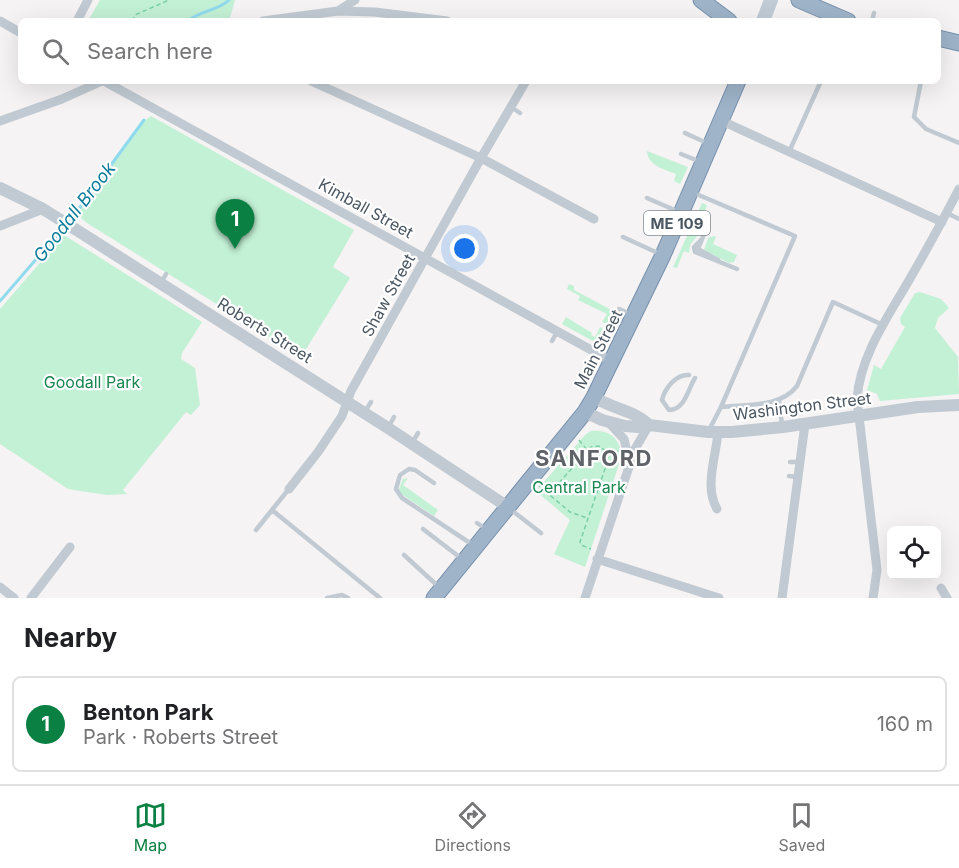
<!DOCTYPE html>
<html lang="en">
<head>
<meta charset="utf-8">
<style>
  :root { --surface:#fff; --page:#f2f2f2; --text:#202124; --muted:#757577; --line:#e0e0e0; --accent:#0b8043 }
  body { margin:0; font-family:Inter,sans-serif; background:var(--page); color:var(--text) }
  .controls { position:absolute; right:18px; bottom:18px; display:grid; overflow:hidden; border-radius:9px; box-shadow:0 6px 24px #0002 }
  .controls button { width:54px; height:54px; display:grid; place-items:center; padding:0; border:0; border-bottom:2px solid var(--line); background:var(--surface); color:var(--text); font:30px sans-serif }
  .you { position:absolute; left:465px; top:249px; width:21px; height:21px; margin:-15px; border:4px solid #fff; border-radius:50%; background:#1a73e8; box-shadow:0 0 0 9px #1a73e833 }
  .badge { display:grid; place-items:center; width:39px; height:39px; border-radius:50%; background:var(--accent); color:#fff; font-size:20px; font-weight:700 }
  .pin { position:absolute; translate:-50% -50px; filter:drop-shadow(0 2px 3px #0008) }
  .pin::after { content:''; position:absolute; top:32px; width:21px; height:18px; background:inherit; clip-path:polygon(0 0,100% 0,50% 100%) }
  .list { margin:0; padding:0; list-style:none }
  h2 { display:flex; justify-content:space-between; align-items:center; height:78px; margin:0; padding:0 24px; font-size:26px }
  h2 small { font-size:20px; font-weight:400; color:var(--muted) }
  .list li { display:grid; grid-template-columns:39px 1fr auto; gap:18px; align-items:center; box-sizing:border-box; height:96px; margin:0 12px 12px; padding:0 12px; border:2px solid var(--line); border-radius:9px }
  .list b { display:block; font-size:22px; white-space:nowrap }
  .list p { margin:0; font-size:20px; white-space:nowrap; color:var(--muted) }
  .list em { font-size:20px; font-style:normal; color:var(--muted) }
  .icon { flex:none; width:33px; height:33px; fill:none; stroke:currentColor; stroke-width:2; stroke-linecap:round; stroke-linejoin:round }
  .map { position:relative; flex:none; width:959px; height:598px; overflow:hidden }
  .search { position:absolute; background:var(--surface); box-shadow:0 6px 24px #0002; left:18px; right:18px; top:18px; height:66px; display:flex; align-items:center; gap:15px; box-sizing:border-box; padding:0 21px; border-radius:9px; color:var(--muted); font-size:22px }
  .sheet { height:186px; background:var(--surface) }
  nav { display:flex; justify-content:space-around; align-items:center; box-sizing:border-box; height:84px; border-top:2px solid var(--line); background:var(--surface); font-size:16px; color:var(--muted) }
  nav a { display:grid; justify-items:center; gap:3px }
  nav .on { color:var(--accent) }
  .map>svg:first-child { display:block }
</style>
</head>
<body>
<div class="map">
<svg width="959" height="598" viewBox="0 0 959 598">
  <rect width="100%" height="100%" fill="#f5f3f3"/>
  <path fill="#c3f1d5" d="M100,0h135l-6,21h-141z
    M151,116l203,114 -21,37 17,11 -47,76 -5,1 -211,-132 -11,-9 64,-90z
    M647,151l41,16 -8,17 -6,-3 2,-7c-12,-5 -28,-8 -29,-23z
    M702,203l5,2 -9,24 3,2 -11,14 -1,8 -5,-2 -7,17 -4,-1z
    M64,235l138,87 -20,31 -1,6 14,9 5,37 -9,10 -5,-3 -63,78 4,4 -20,1 -39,-6 -68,-45v-135z
    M714,236l2,1 -3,7 24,11 -3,7 -5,1 -25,-13 4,-12z
    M569,284l5,2v4l45,24 -7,13 -10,-5 5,-8 -29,-14 2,-4 -13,-7z
    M920,292l21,7 8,9 -11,10 -3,10 23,29 1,37 -79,7 -3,-7 -10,-4 7,-25 7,4 24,-42 -4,-3 -1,-6 15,-25z
    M566,317l26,16 -1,2 4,2 5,-10 9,5 -7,14 -40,-22z
    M591,431c18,-2 31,8 30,27l-36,109 -31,-13 16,-34 -34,-29 50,-57z
    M408,478l-5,7 35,25 -4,6 -34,-23 -1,-4 4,-10z"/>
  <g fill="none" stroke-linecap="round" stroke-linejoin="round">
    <path stroke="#90daee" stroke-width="3" d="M188,21c13,-11 30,-10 41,-21
      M69,222l75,-102
      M0,301l64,-74"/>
    <g stroke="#7690ad" stroke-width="17">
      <path id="trunk" d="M701,0l28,21
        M799,0l49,21
        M938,38l21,5
        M434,598l151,-186 9,-15 69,-142 75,-174"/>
    </g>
    <path stroke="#7ad0a6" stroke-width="1.5" stroke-dasharray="4.5 3" stroke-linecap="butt" d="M132,21l3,-6 34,-15
      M579,440l8,10
      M608,454l10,-3
      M539,486l31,26 17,6
      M549,494l42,-47 8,-1 7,5 2,9 -28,82 1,3 10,4"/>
    <path stroke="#c1cad2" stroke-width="4.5" d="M872,21l2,-8
      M921,81l-7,36 12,12 33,14
      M511,107l9,6
      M685,133l24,11
      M789,152l32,-71
      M681,154l20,8
      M694,193l101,43 -74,171 -12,23
      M647,198l32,14
      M947,213l12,6
      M707,227l-9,22 20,11
      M623,237l37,17
      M702,239l-8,8 1,5 42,17
      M161,283l5,-9
      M619,309l13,6
      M552,341l5,-9
      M689,375c-13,-1 -24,13 -27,25l7,10c16,0 19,-21 26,-32
      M779,401l3,24
      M721,407c26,-3 59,1 76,-21l36,-84 50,23
      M364,413l7,-11
      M388,428l6,-11
      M412,443l6,-10
      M790,462h10
      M789,476l9,1
      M434,483l-19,-13 -6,-1 -9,6 -4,14 6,9 71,47
      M288,490l-16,20 108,88
      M510,509l31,24
      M477,523l9,6
      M423,529l39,30
      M256,530l16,-20
      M404,555l36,33
      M327,598l15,-3 6,3"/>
    <path stroke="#c1cad2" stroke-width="9" d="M338,11l17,-11
      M0,21l21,12
      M77,21l11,-21
      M263,21l75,-10 37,1 72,9
      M104,81l509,281
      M311,81l170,77 113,61
      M0,121l62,-22 40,-18
      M722,121l220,101
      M0,226l43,-17
      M609,423l15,16 5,21
      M289,489l29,-37 24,-36 9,-25 130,-233 45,-77
      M717,509c-13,-22 -1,-52 1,-77
      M597,559l122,39
      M0,587l14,11
      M941,588l6,10
      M31,598l39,-51
      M585,598l50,-149 14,-24
      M782,598l23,-174
      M873,598l4,-28 -20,-171c3,-42 30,-81 51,-117 18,-31 35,-62 51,-93"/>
    <path stroke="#c1cad2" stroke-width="12" d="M0,188l43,21 32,20 313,199 120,79
      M594,397c18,12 40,13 55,28
      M585,412l17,8 23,6 13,1 11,-2 59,7h24l51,-5 135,-20 41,-2"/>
    <path stroke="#c1cbd6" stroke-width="14" d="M763,21l8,-21"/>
    <use href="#trunk" stroke="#9fb4c9" stroke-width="15"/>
  </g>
  <g text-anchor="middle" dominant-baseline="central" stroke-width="4.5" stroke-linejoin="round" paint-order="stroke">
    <rect fill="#fff" stroke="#808990" stroke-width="1.5" x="644" y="211" width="66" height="24" rx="4.5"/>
    <g font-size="15" font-weight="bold" fill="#4a5661">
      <text x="677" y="223">ME 109</text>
    </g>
    <g font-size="16" fill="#4a5661" stroke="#fff">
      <text transform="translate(366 208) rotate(29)">Kimball Street</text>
      <text transform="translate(388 295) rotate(-61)">Shaw Street</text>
      <text transform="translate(265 330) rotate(32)">Roberts Street</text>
      <text transform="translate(598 349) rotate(-63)">Main Street</text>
      <text transform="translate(802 406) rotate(-7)">Washington Street</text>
    </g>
    <g font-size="16" fill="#17864f" stroke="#fff">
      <text x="92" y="382">Goodall Park</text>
      <text x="579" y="487">Central Park</text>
    </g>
    <g font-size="18" font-style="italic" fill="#0c7c9b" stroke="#fff">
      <text transform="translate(74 212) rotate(-52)">Goodall Brook</text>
    </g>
    <g font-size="22" font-weight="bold" letter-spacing="1.5" fill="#5f6368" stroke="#fff">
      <text x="594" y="458">SANFORD</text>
    </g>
  </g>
</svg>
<div class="controls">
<button><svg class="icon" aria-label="locate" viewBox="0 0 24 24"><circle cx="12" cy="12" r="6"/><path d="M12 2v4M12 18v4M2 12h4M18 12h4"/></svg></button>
</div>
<div class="you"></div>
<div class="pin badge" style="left:235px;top:249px">1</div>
<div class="search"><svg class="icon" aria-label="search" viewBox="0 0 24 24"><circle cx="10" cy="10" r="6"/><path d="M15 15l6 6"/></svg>Search here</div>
</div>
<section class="sheet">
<h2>Nearby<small></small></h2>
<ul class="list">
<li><span class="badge">1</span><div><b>Benton Park</b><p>Park · Roberts Street</p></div><em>160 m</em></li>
</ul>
</section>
<nav>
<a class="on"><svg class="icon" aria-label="map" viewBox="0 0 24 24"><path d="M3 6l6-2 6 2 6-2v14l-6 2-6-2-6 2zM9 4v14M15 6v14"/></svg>Map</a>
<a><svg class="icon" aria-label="directions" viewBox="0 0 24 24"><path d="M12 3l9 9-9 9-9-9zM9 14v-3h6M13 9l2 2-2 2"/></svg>Directions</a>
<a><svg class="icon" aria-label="saved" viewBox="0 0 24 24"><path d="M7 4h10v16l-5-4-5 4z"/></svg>Saved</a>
</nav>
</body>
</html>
